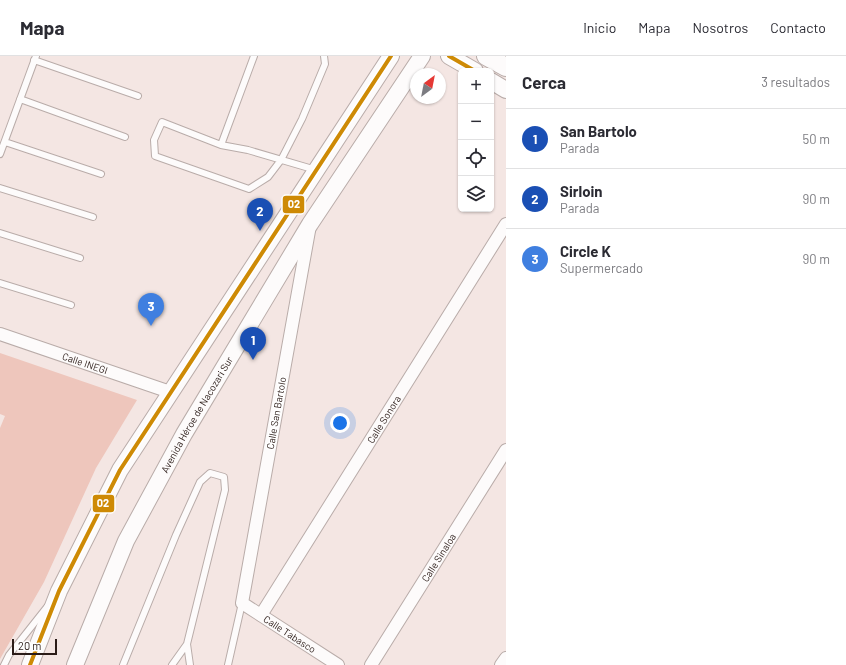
<!DOCTYPE html>
<html lang="es">
<head>
<meta charset="utf-8">
<style>
  :root { --surface:#fff; --page:#f2f2f3; --text:#2b2b33; --muted:#7c7c81; --line:#e1e1e2; --accent:#7c3aed }
  body { margin:0; font-family:Barlow,sans-serif; background:var(--page); color:var(--text) }
  .controls { position:absolute; right:12px; top:12px; display:grid; overflow:hidden; border-radius:6px; box-shadow:0 1px 3px #0004 }
  .controls button { width:36px; height:36px; display:grid; place-items:center; padding:0; border:0; border-bottom:1px solid var(--line); background:var(--surface); color:var(--text); font:20px sans-serif }
  .compass { position:absolute; left:410px; top:12px; width:36px; height:36px; border-radius:50%; background:var(--surface); box-shadow:0 1px 3px #0004; rotate:32deg }
  .scale { position:absolute; left:12px; bottom:10px; width:45px; box-sizing:border-box; padding-left:4px; border:2px solid #2b1c18; border-top:0; font-size:11px; line-height:14px; white-space:nowrap; color:#2b1c18; -webkit-text-stroke:3px #fff; paint-order:stroke }
  .you { position:absolute; left:340px; top:367px; width:14px; height:14px; margin:-10px; border:3px solid #fff; border-radius:50%; background:#1a73e8; box-shadow:0 0 0 6px #1a73e833 }
  .badge { display:grid; place-items:center; width:26px; height:26px; border-radius:50%; background:var(--accent); color:#fff; font-size:13px; font-weight:700 }
  .pin { position:absolute; translate:-50% -33px; filter:drop-shadow(0 1px 2px #0008) }
  .pin::after { content:''; position:absolute; top:21px; width:14px; height:12px; background:inherit; clip-path:polygon(0 0,100% 0,50% 100%) }
  .list { margin:0; padding:0; list-style:none }
  h2 { display:flex; justify-content:space-between; align-items:center; height:52px; margin:0; padding:0 16px; font-size:17px }
  h2 small { font-size:13px; font-weight:400; color:var(--muted) }
  .list li { display:grid; grid-template-columns:26px 1fr auto; gap:12px; align-items:center; box-sizing:border-box; height:60px; padding:0 16px; border-top:1px solid var(--line) }
  .list b { display:block; font-size:15px; white-space:nowrap }
  .list p { margin:0; font-size:13px; white-space:nowrap; color:var(--muted) }
  .list em { font-size:13px; font-style:normal; color:var(--muted) }
  .icon { flex:none; width:22px; height:22px; fill:none; stroke:currentColor; stroke-width:2; stroke-linecap:round; stroke-linejoin:round }
  .map { position:relative; flex:none; width:506px; height:609px; overflow:hidden }
  header { display:flex; align-items:center; gap:24px; box-sizing:border-box; height:56px; padding:0 20px; background:var(--surface); border-bottom:1px solid var(--line) }
  header strong { font-size:19px }
  nav { display:flex; gap:22px; margin-inline-start:auto; font-size:14px }
  main { display:flex }
  aside { flex:1; background:var(--surface) }
  .map>svg:first-child { display:block }
</style>
</head>
<body>
<header>
<strong>Mapa</strong>
<nav><a>Inicio</a><a>Mapa</a><a>Nosotros</a><a>Contacto</a></nav>
</header>
<main>
<div class="map">
<svg width="506" height="609" viewBox="0 0 506 609">
  <rect width="100%" height="100%" fill="#f4e6e3"/>
  <path fill="#eec6bc" d="M0,297l137,47 -41,68 -52,114 -44,77v-231l5,-12 -5,-2z"/>
  <g fill="none" stroke-linecap="round" stroke-linejoin="round">
    <g stroke="#b9aca9" stroke-width="8">
      <path id="lane" d="M34,4l104,36
        M20,43l105,38
        M5,86l96,32
        M221,89l33,-89
        M0,98l36,-98
        M316,114l-68,-20 -27,-5 -59,-23 -8,18 1,16 94,33 19,-12 13,-17 21,-41 23,-55 -1,-8
        M0,132l93,29
        M0,177l80,25
        M0,227l71,22
        M187,588l3,21
        M4,609l5,-10 38,-48
        M123,609l53,-130 24,-53 10,-9 14,4 1,13 -38,154 -15,21
        M228,609l14,-62"/>
    </g>
    <g stroke="#b9aca9" stroke-width="14">
      <g id="street">
        <path id="s1" d="M309,175l-67,372 96,62"/>
        <path id="s2" d="M0,278l170,58"/>
        <path id="s3" d="M261,559l245,-391"/>
        <path id="s4" d="M371,609l135,-215"/>
        <path d="M501,609l5,-7"/>
      </g>
    </g>
    <g stroke="#b9aca9" stroke-width="18">
      <g id="secondary">
        <path d="M449,0l26,15"/>
        <path d="M491,25l15,9"/>
        <path d="M30,609l29,-74 61,-121 271,-414"/>
        <path id="s5" d="M75,609l51,-124 58,-107 126,-210 112,-168"/>
      </g>
    </g>
    <g stroke="#b9aca9" stroke-width="20">
      <path id="primary" d="M486,0l20,11"/>
    </g>
    <use href="#lane" stroke="#fdfbfb" stroke-width="6"/>
    <use href="#street" stroke="#fdfbfb" stroke-width="12"/>
    <use href="#secondary" stroke="#fdfbfb" stroke-width="16"/>
    <use href="#primary" stroke="#fdfbfb" stroke-width="18"/>
    <g stroke="#fff" stroke-width="7">
      <path id="bus-1" d="M449,0l26,15
        M30,609l29,-74 61,-121 271,-414"/>
    </g>
    <use href="#bus-1" stroke="#ce8a05" stroke-width="4"/>
  </g>
  <g text-anchor="middle" dominant-baseline="central" stroke-width="3" stroke-linejoin="round" paint-order="stroke">
    <g font-size="10" fill="#2b1c18" stroke="#fff">
      <text stroke="none"><textPath href="#s2" startOffset="90">Calle INEGI</textPath></text>
      <text transform="translate(276 357) rotate(-80)">Calle San Bartolo</text>
      <text stroke="none"><textPath href="#s5" startOffset="279">Avenida Héroe de Nacozari Sur</textPath></text>
      <text stroke="none"><textPath href="#s3" startOffset="231">Calle Sonora</textPath></text>
      <text stroke="none"><textPath href="#s4" startOffset="127">Calle Sinaloa</textPath></text>
      <text stroke="none"><textPath href="#s1" startOffset="435">Calle Tabasco</textPath></text>
    </g>
  </g>
  <g stroke="#fff" stroke-width="1.5">
    <rect x="282" y="139" width="23" height="19" rx="4" fill="#ce8a05"/>
    <rect x="92" y="438" width="23" height="19" rx="4" fill="#ce8a05"/>
  </g>
  <g font-size="11" text-anchor="middle" font-weight="bold" fill="#fff">
    <text x="294" y="152">02</text>
    <text x="103" y="451">02</text>
  </g>
</svg>
<div class="controls">
<button>+</button>
<button>−</button>
<button><svg class="icon" aria-label="locate" viewBox="0 0 24 24"><circle cx="12" cy="12" r="6"/><path d="M12 2v4M12 18v4M2 12h4M18 12h4"/></svg></button>
<button><svg class="icon" aria-label="layers" viewBox="0 0 24 24"><path d="M12 4l9 5-9 5-9-5zM3 14l9 5 9-5"/></svg></button>
</div>
<svg class="compass" viewBox="-18 -18 36 36"><path d="M0-13l5 13h-10z" fill="#e53935"/><path d="M0 13l5-13h-10z" fill="#7c7c81"/></svg>
<div class="scale">20 m</div>
<div class="you"></div>
<div class="pin badge" style="left:253px;top:304px;background:#1a4fb4">1</div>
<div class="pin badge" style="left:260px;top:175px;background:#1a4fb4">2</div>
<div class="pin badge" style="left:151px;top:270px;background:#3f7fe0">3</div>
</div>
<aside>
<h2>Cerca<small>3 resultados</small></h2>
<ul class="list">
<li><span class="badge" style="background:#1a4fb4">1</span><div><b>San Bartolo</b><p>Parada</p></div><em>50 m</em></li>
<li><span class="badge" style="background:#1a4fb4">2</span><div><b>Sirloin</b><p>Parada</p></div><em>90 m</em></li>
<li><span class="badge" style="background:#3f7fe0">3</span><div><b>Circle K</b><p>Supermercado</p></div><em>90 m</em></li>
</ul>
</aside>
</main>
</body>
</html>
